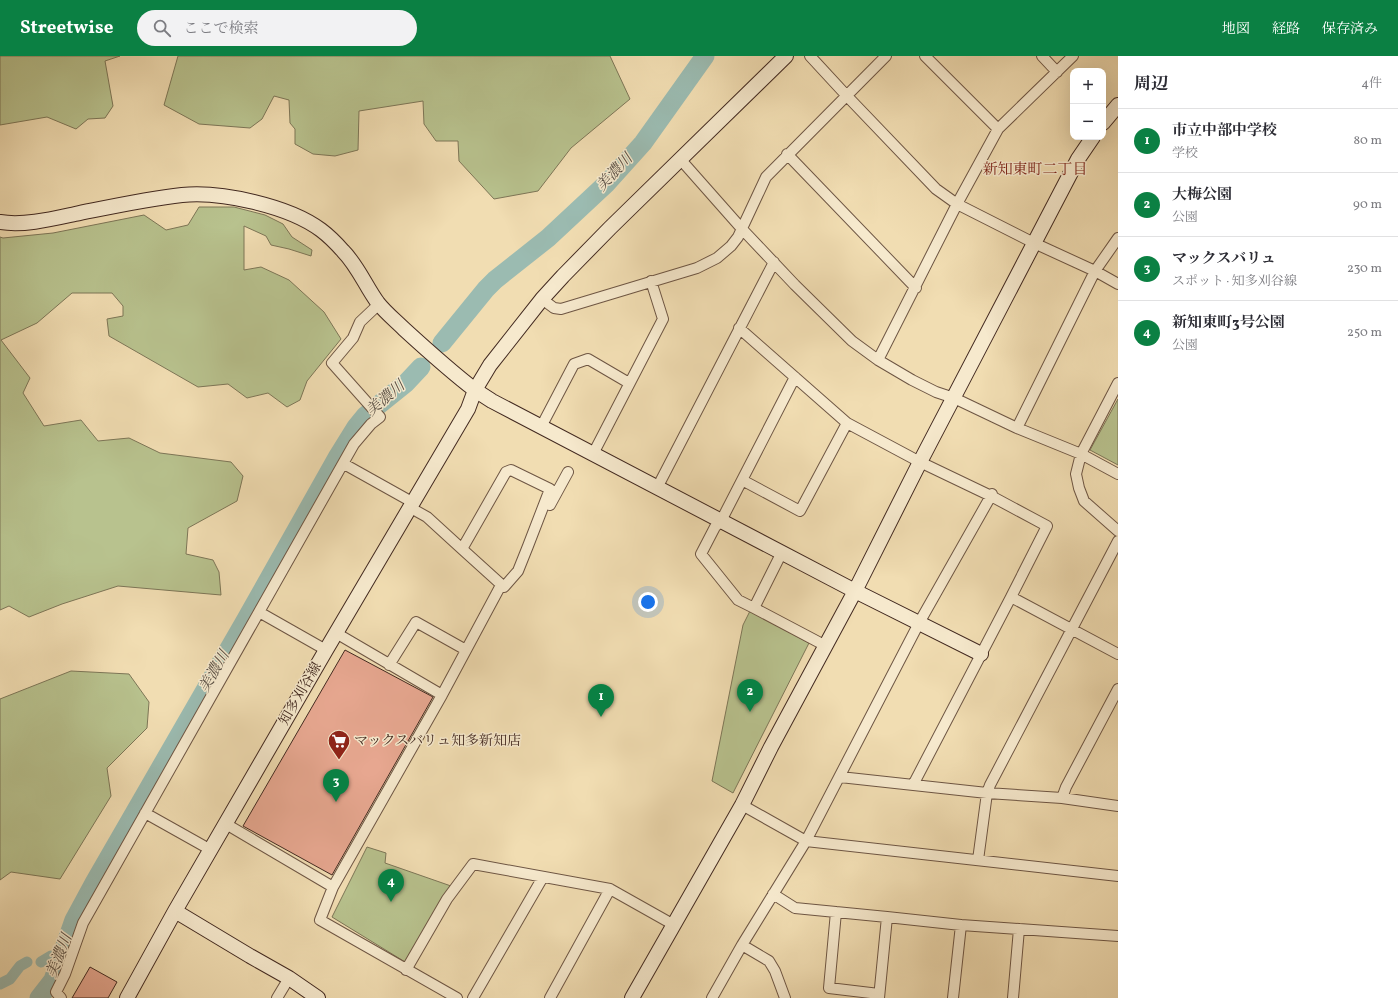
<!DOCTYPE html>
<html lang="ja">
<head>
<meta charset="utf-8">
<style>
  :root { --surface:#fff; --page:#f2f2f3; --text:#2b2b33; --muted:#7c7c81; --line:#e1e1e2; --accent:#0b8043 }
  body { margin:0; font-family:Vollkorn,"Noto Serif JP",serif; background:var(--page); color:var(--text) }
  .controls { position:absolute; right:12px; top:12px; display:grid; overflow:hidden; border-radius:8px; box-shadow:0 4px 16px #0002 }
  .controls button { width:36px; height:36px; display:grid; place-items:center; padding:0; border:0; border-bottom:1px solid var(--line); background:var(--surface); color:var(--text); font:20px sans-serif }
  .you { position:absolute; left:648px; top:546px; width:14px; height:14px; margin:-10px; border:3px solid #fff; border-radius:50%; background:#1a73e8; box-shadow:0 0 0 6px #1a73e833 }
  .badge { display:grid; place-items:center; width:26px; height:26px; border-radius:50%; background:var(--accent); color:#fff; font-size:13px; font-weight:700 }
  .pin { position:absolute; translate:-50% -33px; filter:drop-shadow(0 1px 2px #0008) }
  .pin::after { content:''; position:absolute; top:21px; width:14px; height:12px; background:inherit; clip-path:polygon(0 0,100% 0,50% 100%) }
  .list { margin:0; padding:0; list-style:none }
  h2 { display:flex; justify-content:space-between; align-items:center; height:52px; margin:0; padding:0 16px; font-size:17px }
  h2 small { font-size:13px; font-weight:400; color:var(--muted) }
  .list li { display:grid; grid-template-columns:26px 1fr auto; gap:12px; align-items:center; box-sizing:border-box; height:64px; padding:0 16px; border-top:1px solid var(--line) }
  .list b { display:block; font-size:15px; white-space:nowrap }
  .list p { margin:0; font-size:13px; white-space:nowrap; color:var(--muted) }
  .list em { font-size:13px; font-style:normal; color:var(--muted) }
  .icon { flex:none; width:22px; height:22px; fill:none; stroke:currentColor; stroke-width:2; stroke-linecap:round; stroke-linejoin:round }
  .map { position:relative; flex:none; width:1118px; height:942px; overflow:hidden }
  header { display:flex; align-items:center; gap:24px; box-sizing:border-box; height:56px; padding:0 20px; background:var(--accent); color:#fff }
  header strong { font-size:19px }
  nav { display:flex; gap:22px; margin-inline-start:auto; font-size:14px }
  .search { width:280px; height:36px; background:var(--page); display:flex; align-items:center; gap:10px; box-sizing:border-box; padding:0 14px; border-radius:22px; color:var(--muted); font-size:15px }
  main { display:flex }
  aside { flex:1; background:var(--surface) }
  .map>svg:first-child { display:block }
</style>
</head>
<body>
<header>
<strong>Streetwise</strong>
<div class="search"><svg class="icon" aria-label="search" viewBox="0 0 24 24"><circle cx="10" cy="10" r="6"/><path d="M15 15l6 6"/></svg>ここで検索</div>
<nav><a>地図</a><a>経路</a><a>保存済み</a></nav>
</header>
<main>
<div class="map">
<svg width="1118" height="942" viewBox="0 0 1118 942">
  <rect width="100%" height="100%" fill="#f1ddb2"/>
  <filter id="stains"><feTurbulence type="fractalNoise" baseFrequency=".005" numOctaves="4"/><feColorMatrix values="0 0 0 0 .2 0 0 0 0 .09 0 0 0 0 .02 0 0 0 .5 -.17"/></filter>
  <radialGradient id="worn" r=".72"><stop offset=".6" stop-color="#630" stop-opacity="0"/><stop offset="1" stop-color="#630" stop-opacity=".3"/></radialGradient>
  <path fill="#b8c28e" stroke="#7d7657" d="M0,0h120l-15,5 8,45 -8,12 -17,1 -12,10 -29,-12 -47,8z
    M178,0h432l20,43 -59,49 -33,43 -44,8 -35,-38 -1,-20h-22l-12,-17 -1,-23 -64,10 -1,39 -23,6 -22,-2 -18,-10v-15l-5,-6 -1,-23 -15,-4 -12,23 -12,9 -51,-4 -35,-19z
    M199,151h35l31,8 18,9 9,13 20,13 -1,6 -22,-7 -18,-4 -5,-9 -22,-10v44l17,-3 28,13 35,32 17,27 -34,42 -7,19 -13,7 -19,-14 -21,5 -19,-14 -30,3 -89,-51 -2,-17 16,-3v-10l-11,-13h-40l-35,30 -36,17 29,38 -7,15 21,33 37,-6 17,21 31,-3 31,15 71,9 12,14 -6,25 -49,27 -2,26 27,6 6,12 2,23 -103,-9 -56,18 -33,13 -20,-11 -9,4v-373l3,1 50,-5 91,-18 22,15 22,-5z
    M1118,343v66l-28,-15z
    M750,555l59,32 -76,150 -21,-12 31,-156z
    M71,615l58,3 20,28 -2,26 -40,40 4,28 -51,83 -49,-7 -11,8v-181z
    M367,791l19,6 -1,10 66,23 -41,79 -78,-48z"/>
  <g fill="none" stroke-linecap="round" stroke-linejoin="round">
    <path stroke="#9bbbb1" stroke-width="11" d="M41,906l10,-6
      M0,928l10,-5 10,-13 7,-4"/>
    <path stroke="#9bbbb1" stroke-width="19" d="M442,287l44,-54 9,-9 53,-42 59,-55 36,-40 62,-87
      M39,942l14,-18 21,-60 20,-37 151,-262 93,-165 18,-29 9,-11 41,-33 15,-16"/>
  </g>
  <path fill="#e7a790" stroke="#422920" d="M345,594l88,47 -101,178 -89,-49z
    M90,911l27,15 -9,16h-36z"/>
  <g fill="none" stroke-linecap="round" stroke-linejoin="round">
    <g stroke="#6e5644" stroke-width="12">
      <path id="street" d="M810,0l36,39 90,94 21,15 77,39 61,28 23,13
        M925,0l73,73
        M1042,0l15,16
        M787,98l129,134
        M681,104l61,69 53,56 57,56 26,19 34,20 24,12 18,6 63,30 64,26 37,20
        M542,243l12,9 7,1 136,-41 20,-10 14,-12 7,-9 28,-60 120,-121
        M739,272l108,95 73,39 71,34 56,30 -36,71
        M878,304l79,-156 41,-75 75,-73
        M795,321l-74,144 -6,6 -14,27 37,46 16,8 72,38
        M1118,327l-37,71 -5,20 3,14 5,13 34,30
        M541,371l33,-63 14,-5 41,24
        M1017,372l78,-157 23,-33
        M593,398l70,-135 -12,-38
        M344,408l68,38
        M742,424l58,31 47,-88
        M657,432l117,-226
        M550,449l18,-33
        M409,451l18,10 35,32 42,38 14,-16 10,-25 22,-57 -39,-19 -5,2 -44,77
        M754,552l28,-56
        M259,556l67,38
        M336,577l106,62
        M389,609l27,-43 50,28
        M840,721l147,16 75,5 56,8
        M913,729l98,-188 107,57
        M1062,742l4,-11 52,-98
        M742,749l64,36 312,35
        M145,757l66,37
        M226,768l107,63
        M978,804l9,-67 3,-8 128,-244
        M773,838l22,14 92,9
        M836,856l-7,76 50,6
        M742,889l27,16 6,10 10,27
        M406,914l41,-71 26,-35 137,25 64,36
        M61,942l-5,-6 9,-18 18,-51 271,-479 17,-20 9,-7 -48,-54 21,-25 7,-16 19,-18
        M277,942l12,-20
        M457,942l-137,-78 13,-33 109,-192 59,-110
        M473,942l70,-121
        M550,942l60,-109
        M712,942l30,-53 64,-104 113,-218 73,-129
        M879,942l8,-81 74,8 157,11
        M953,942l8,-73
        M1013,942l6,-69"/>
    </g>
    <g stroke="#422920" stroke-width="16">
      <path id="secondary" d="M1103,67l15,-18
        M0,166c23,4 52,-3 75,-8 35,-7 71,-15 107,-19 39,-4 107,11 139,35 8,6 15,13 22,21 15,15 23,36 35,52 8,10 18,18 26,26 23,21 46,42 71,61l15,-25 52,-66 21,-23 47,-48 176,-172
        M175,855l75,45 39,22 29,20
        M127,942l48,-87 151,-261 142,-241 7,-19 17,11 363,190 126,63
        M632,942l110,-193 29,-58 84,-156 65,-129 158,-303 15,-22"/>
    </g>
    <use href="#street" stroke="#f6e9cd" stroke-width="10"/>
    <use href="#secondary" stroke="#f6e9cd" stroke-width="14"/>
  </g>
  <defs>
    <g id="supermarket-pin" transform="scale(1.15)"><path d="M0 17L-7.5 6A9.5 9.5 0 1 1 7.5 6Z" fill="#8f2418" stroke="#f6e9cd"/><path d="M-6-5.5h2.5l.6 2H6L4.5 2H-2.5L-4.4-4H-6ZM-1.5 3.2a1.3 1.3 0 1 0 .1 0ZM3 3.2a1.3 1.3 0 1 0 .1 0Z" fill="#fff"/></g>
  </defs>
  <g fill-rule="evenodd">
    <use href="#supermarket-pin" x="339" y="685"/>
  </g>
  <g text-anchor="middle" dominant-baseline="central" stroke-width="3" stroke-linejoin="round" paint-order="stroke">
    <g font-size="14" fill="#422920" stroke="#f6e9cd">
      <text transform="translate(301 638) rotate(-60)">知多刈谷線</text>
    </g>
    <g font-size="14" fill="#422920" stroke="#f6e9cd" text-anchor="start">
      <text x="354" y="685">マックスバリュ知多新知店</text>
    </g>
    <g font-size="15" fill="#7a1f14" stroke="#f6e9cd">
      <text x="1035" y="114">新知東町二丁目</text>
    </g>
    <g font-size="15" font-style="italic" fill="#584e44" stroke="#f6e9cd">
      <text transform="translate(615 117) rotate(-47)">美濃川</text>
      <text transform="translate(386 343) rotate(-40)">美濃川</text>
      <text transform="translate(215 616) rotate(-60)">美濃川</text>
      <text transform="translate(60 900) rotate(-68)">美濃川</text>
    </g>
  </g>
  <rect width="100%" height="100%" filter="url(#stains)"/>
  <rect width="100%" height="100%" fill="url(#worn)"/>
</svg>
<div class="controls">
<button>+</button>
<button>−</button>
</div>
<div class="you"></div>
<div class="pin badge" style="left:601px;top:661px">1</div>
<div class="pin badge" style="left:750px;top:656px">2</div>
<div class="pin badge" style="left:336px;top:746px">3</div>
<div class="pin badge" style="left:391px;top:846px">4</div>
</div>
<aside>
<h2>周辺<small>4件</small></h2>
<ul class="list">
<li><span class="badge">1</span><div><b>市立中部中学校</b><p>学校</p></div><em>80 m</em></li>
<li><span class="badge">2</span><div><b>大梅公園</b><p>公園</p></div><em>90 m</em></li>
<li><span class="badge">3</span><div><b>マックスバリュ</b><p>スポット · 知多刈谷線</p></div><em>230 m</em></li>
<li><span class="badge">4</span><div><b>新知東町3号公園</b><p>公園</p></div><em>250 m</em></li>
</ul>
</aside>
</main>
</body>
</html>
